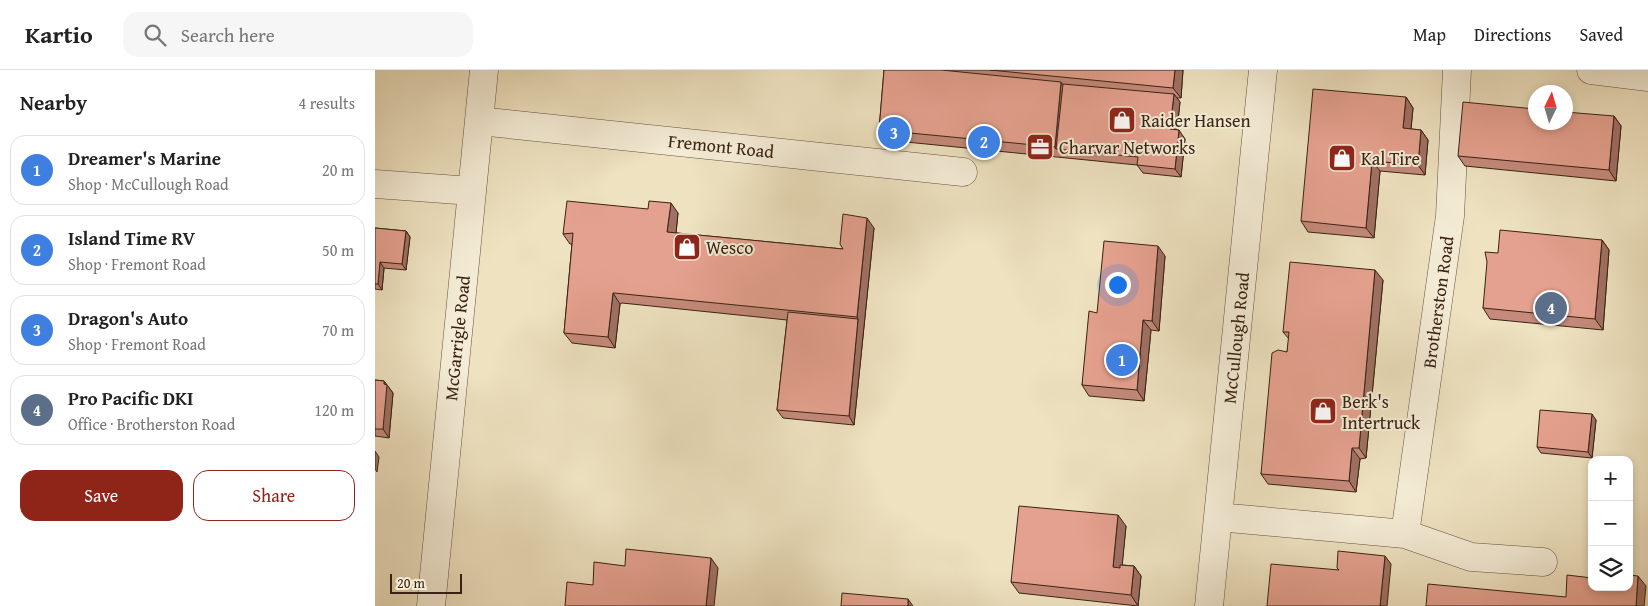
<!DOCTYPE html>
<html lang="en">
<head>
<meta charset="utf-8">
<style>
  :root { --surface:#fff; --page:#f6f6f6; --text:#222; --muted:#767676; --line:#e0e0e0; --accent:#8f2418 }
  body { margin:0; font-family:"Gentium Book Plus",serif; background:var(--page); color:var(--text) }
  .controls { position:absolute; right:15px; bottom:15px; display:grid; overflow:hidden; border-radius:10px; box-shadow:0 2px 8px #0003 }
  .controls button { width:45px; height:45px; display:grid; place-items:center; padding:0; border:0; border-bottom:1px solid var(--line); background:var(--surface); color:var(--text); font:25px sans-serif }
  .compass { position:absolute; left:1153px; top:15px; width:45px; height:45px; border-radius:50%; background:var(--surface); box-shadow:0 2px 8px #0003; rotate:5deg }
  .scale { position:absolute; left:15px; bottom:12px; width:72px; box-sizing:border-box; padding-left:5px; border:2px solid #392213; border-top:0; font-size:14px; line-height:18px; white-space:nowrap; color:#392213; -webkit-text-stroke:4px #f4ecd6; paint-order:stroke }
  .you { position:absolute; left:742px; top:214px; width:18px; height:18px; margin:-12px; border:4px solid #fff; border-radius:50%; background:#1a73e8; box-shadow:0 0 0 8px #1a73e833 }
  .badge { display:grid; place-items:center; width:32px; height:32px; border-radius:50%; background:var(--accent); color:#fff; font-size:16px; font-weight:700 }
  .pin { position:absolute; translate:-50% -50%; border:2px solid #fff; box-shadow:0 1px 5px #0006 }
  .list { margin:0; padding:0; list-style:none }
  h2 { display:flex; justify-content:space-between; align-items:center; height:65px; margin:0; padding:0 20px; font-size:21px }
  h2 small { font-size:16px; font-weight:400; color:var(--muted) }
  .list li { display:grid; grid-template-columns:32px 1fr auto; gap:15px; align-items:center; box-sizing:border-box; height:70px; margin:0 10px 10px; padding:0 10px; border:1px solid var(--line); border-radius:15px }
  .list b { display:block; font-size:19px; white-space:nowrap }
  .list p { margin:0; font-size:16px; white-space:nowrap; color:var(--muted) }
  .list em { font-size:16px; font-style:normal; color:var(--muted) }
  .actions { display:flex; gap:10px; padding:15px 20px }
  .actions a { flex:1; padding:11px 0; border:1px solid var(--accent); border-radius:15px; text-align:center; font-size:18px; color:var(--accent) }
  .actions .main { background:var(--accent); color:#fff }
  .icon { flex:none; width:28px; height:28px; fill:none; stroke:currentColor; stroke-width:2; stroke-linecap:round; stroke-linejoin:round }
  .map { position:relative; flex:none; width:1273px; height:536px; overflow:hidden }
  header { display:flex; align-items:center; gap:30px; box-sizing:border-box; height:70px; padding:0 25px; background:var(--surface); border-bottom:1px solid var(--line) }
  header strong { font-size:24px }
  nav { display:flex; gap:28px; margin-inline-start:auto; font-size:18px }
  .search { width:350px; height:45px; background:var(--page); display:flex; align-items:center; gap:12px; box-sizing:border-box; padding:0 18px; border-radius:15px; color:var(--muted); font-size:19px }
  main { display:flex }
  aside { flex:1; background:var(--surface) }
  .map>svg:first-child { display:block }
</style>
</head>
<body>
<header>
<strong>Kartio</strong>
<div class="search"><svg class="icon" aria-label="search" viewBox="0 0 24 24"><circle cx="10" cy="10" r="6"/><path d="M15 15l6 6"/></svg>Search here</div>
<nav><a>Map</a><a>Directions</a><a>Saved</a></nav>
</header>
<main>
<aside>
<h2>Nearby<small>4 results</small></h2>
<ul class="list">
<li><span class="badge" style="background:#3f7fe0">1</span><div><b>Dreamer's Marine</b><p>Shop · McCullough Road</p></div><em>20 m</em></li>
<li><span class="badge" style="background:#3f7fe0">2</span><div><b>Island Time RV</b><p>Shop · Fremont Road</p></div><em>50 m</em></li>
<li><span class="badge" style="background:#3f7fe0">3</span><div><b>Dragon's Auto</b><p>Shop · Fremont Road</p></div><em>70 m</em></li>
<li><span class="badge" style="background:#5c6f8a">4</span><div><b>Pro Pacific DKI</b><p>Office · Brotherston Road</p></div><em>120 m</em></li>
</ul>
<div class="actions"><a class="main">Save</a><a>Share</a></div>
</aside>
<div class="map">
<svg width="1273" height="536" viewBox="0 0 1273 536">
  <rect width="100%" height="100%" fill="#eee2c0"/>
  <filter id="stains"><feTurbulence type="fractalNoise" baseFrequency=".004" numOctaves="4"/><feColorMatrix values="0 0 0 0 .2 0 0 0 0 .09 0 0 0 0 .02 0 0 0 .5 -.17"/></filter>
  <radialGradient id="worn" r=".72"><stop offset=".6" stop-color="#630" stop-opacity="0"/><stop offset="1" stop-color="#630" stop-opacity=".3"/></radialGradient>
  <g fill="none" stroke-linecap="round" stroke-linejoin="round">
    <g stroke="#66523e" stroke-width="29">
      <path id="minor" d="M1216,0l57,7
        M104,51l484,51
        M0,114l97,7
        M843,447l187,17 66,23 72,5
        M1030,464l45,-318 7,-146
        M56,536l53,-536
        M834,536l54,-536"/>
    </g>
    <use href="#minor" stroke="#f4ecd6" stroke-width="28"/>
  </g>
  <path fill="#c58a7b" stroke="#392213" d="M509,0h299l-2,28h-4l3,4 -3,28 8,9 -4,38 -38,-4 -6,-8 -251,-25 -7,-10z
    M1031,27l7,11 -2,21 10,1 7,10 -3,35 -45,-4 -6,67 -66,-6 -7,-11z
    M1239,46l7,10 -5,55 -151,-15 -7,-10z
    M303,143l-2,20 167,16 31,-21 -20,197 -71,-7 -6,-8 10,-90 -165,-17 -2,1 -5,44 -43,-5 -8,-10 8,-89h-2l-7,-10z
    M0,158l31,3 4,6 -4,33 -22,-2 -2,22 -7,-1z
    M1227,170l7,10 -6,80 -113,-11 -7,-11 15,-55z
    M790,186l-6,75 -8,-1 -7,71 -55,-5 -7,-11 15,-72z
    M1008,210l-17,178 -6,1 -4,33 -88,-8 -7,-10 26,-122 2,-13 -6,-7z
    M0,310l9,1 9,12 -4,45 -14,-2z
    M1221,350l-4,38 -51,-5 -4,-6z
    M751,456l-4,39 12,1 7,10 -3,30 -119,-13 -8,-11z"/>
  <path fill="#a07164" stroke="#392213" d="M800,0h8l-2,28 -8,-10z
    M686,12l7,10 -12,57 -1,-2z
    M799,24l6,8 -4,36 -6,-9z
    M1031,27l7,11 -3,31 -7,-11z
    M1239,46l7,10 -5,55 -7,-11z
    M804,60l6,9 -4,38 -6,-8z
    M1046,60l7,10 -3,35 -7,-10z
    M997,91l8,10 -6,67 -8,-10z
    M296,133l7,10 -3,30 -8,-11z
    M492,148l7,10 -20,197 -5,-9 9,-97 -1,-2z
    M31,161l4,6 -4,33 -4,-6z
    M1227,170l7,10 -6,80 -8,-11z
    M783,176l7,10 -6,75 -7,-10z
    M5,192l4,6 -2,22 -4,-6z
    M1000,200l8,10 -17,178 -7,-10z
    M238,223l7,11 -5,44 -7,-11z
    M768,250l8,10 -7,71 -7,-11z
    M9,311l9,12 -4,45 -6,-9z
    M1217,344l4,6 -4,38 -4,-6z
    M977,378l8,11 -4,33 -7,-11z
    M0,381l4,6 -2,15 -2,-3z
    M743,445l8,11 -5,52 -8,-11z
    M1010,486l6,8 -4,42h-7z
    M336,488l7,10 -4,38h-8z
    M759,496l7,10 -3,30 -7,-11z
    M1263,506l8,10 -2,20h-8z
    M533,529l5,7h-5z"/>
  <path fill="#e5a18f" stroke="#392213" d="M509,0h57l120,12 -6,65 -176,-17z
    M615,0h185l-2,18z
    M688,14l111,10 -4,35 9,1 -4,39 -38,-4 1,-8 -82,-8z
    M938,19l93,8 -3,31 18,2 -3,35 -46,-4 -6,67 -65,-7z
    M1088,32l72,7v13h30v-10l49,4 -5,54 -151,-14z
    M192,131l81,8 1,-8 22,2 -4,29 176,17 -3,-5 3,-30 24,4 -10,99 -243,-24h-1l-5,44 -44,-4 9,-100 -10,1z
    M0,158l31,3 -4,33 -22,-2 -2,22h-3z
    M1125,160l102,10 -7,79 -112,-11 4,-46 -2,-10 13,1z
    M729,171l54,5 -6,75 -9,-1 -6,70 -55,-5 7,-74 8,2z
    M915,192l85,8 -16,178h-7l-3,33 -88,-7 11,-121 6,-3 9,2 2,-20h-6z
    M413,242l70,7 -9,97 -72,-6z
    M0,310l9,1v3l3,1 -4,44h-8z
    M1165,340l52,4 -4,38 -51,-5z
    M644,436l99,9 -5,52 7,1v-3l14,1 -3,29 -120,-13z
    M251,479l85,9 -5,48h-141l2,-24 26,3 1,-23 31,4z
    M963,481l47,5 -5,50h-113l4,-42 68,6 -2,-2z
    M1217,504v13h37v-12l9,1 -2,30h-210l2,-22 138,13 1,-22 25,3z
    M467,523l66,6v7h-67z"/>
  <defs>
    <g id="shop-square" transform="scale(1.4375)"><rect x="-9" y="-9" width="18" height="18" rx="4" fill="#8f2418" stroke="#f4ecd6"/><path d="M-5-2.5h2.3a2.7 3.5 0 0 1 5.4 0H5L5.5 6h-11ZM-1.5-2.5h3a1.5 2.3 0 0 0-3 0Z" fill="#fff"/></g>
    <g id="office-square" transform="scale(1.4375)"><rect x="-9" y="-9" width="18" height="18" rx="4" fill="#8f2418" stroke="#f4ecd6"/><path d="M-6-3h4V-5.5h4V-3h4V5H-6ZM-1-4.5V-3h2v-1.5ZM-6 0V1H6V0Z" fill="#fff"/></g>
  </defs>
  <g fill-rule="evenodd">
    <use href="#shop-square" x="747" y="50"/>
    <use href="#office-square" x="665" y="77"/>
    <use href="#shop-square" x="967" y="88"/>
    <use href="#shop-square" x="312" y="177"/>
    <use href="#shop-square" x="948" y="341"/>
  </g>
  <g text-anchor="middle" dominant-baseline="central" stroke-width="4" stroke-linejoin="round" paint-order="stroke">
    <g font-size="18" fill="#392213" stroke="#f4ecd6" text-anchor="start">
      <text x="766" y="50">Raider Hansen</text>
      <text x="684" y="77">Charvar Networks</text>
      <text x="986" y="88">Kal Tire</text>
      <text x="331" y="177">Wesco</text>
      <text x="967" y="331">Berk's<tspan x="967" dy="21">Intertruck</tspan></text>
    </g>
    <g font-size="18" fill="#392213" stroke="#f4ecd6">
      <text transform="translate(346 76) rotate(6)">Fremont Road</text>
      <text transform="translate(1063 232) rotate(-82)">Brotherston Road</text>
      <text transform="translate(82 268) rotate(-84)">McGarrigle Road</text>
      <text transform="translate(861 268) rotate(-84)">McCullough Road</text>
    </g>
  </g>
  <rect width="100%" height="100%" filter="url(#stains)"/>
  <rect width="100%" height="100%" fill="url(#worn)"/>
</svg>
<div class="controls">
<button>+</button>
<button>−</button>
<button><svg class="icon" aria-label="layers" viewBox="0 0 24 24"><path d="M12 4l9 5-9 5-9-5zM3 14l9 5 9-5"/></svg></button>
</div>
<svg class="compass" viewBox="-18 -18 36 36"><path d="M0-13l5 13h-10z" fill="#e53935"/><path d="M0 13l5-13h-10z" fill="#767676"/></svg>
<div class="scale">20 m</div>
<div class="you"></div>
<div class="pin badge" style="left:747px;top:290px;background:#3f7fe0">1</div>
<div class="pin badge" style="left:609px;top:72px;background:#3f7fe0">2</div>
<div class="pin badge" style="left:519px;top:63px;background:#3f7fe0">3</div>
<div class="pin badge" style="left:1176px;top:238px;background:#5c6f8a">4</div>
</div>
</main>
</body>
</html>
